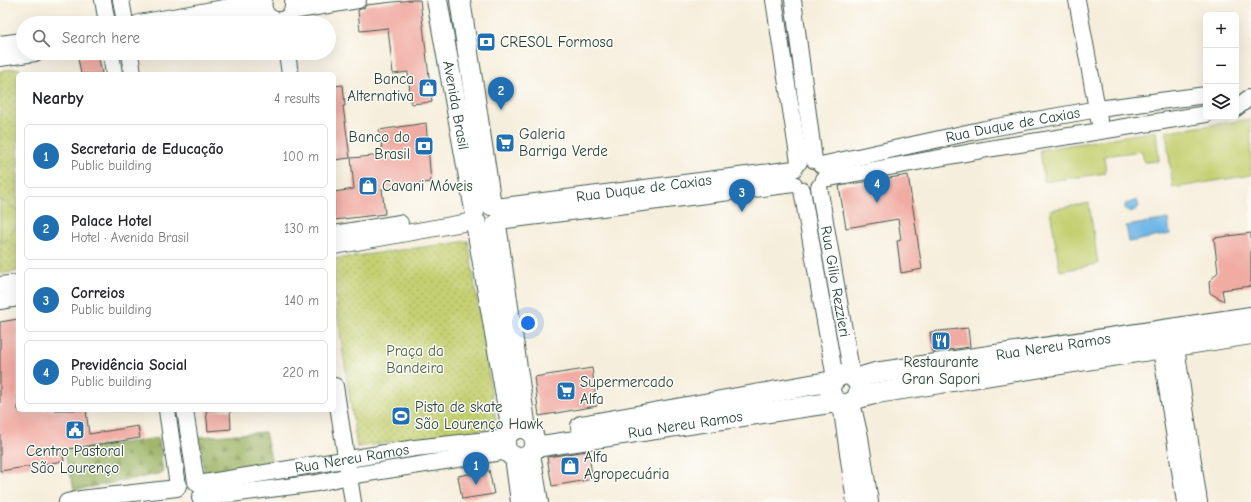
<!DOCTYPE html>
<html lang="en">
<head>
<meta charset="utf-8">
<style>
  :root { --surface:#fff; --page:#f2f2f2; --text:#202124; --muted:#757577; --line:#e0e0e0; --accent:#1f6fb2 }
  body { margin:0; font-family:"Comic Neue",sans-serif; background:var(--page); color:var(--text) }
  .controls { position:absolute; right:12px; top:12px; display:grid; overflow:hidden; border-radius:6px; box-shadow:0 4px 16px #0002 }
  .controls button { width:36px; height:36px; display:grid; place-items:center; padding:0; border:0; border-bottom:1px solid var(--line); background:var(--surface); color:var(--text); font:20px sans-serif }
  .you { position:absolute; left:528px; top:323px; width:14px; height:14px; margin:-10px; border:3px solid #fff; border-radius:50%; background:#1a73e8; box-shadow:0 0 0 6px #1a73e833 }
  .badge { display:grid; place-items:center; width:26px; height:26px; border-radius:50%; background:var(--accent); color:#fff; font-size:13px; font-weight:700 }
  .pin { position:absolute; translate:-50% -33px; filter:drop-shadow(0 1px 2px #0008) }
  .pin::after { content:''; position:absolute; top:21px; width:14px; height:12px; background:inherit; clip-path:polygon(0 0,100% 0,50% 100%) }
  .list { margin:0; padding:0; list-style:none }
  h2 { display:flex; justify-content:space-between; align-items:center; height:52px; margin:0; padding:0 16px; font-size:17px }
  h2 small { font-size:13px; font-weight:400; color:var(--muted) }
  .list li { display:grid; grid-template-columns:26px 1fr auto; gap:12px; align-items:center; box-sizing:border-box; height:64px; margin:0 8px 8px; padding:0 8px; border:1px solid var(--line); border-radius:6px }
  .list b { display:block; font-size:15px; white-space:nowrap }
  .list p { margin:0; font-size:13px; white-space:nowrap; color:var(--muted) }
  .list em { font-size:13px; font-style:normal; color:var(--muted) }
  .icon { flex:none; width:22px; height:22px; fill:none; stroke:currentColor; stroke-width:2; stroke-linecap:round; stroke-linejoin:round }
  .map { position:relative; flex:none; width:1251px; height:502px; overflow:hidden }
  .search { position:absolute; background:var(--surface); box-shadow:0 4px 16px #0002; left:16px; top:16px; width:320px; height:44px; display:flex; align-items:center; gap:10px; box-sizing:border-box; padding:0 14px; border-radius:22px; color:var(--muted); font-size:15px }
  .panel { position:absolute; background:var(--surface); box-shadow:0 4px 16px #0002; left:16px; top:72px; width:320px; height:340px; border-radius:6px }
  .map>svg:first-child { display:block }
</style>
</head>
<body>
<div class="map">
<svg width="1251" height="502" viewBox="0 0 1251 502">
  <defs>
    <pattern id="grass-dots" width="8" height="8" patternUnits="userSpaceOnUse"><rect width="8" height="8" fill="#c4d072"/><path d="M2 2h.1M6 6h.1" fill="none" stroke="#9faa5e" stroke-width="1.8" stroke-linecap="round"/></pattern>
    <pattern id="forest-firs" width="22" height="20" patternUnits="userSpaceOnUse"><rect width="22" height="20" fill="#9bb264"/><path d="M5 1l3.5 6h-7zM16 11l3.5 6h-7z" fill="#7e9253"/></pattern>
  </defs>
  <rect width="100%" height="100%" fill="#fdfcf7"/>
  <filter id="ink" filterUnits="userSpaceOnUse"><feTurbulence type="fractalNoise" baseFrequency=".025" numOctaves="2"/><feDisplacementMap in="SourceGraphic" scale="8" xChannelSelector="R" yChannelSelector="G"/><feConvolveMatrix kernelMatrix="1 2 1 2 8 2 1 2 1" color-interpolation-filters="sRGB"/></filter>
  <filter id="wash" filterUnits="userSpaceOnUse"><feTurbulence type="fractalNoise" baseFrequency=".012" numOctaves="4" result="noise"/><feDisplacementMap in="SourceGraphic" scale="16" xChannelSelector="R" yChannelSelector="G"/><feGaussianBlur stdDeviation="0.9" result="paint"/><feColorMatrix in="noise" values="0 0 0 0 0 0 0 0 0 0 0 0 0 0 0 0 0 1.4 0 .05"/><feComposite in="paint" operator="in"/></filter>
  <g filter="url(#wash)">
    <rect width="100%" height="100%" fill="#f6eedc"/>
    <path fill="url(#grass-dots)" stroke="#728653" d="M18,68l3,2 1,4h-4v197l-18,3v-203z
      M468,241l29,187 -140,19 -23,-155v-33z"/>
    <path fill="url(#forest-firs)" stroke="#5d784c" d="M265,432l7,31 -68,10 -5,-36z
      M159,438l4,35 -82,16h-7l-10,-38z"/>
    <path fill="#c4d072" stroke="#728653" d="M1251,119v56l-78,13 -7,-56z
      M1156,131l3,30 -15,1 -2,-11 -38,5 2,17 -62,9 -4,-32z
      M0,199l18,12v12l-14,20 -4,-4z
      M1089,203l9,61 -38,7 -10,-61z"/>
    <path fill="#6eb5e5" stroke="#46798c" d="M1137,200l2,7 -2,2 -6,3 -6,-3v-5z
      M1168,219l2,15 -41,8 -3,-16z"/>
    <g id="blocks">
      <path fill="#f0aba3" d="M412,0h8l12,102 -21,2 -3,-32 -15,2 -5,-46 -28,3 -2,-21 6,-2 2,-3z
        M93,55l6,4 3,15h-21l-3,-16z
        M343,85l2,21h-2l7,52 -16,2v-74z
        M426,123l5,59 -49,7 3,25 -51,6v-28l20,-3 -3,-31 32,-3 -4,-25z
        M908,175l14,94 -21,4 -4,-32 4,-1 -3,-21 -52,9 -7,-42z
        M1251,233v53l-29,4 2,11 -14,-8 -1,-11 9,-10 -4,-34z
        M18,319v91h68l3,24 49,-8 2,12 -78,12 2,11 -64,10v-149z
        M968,328l2,19 -37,5 -3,-20z
        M592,368l5,38 -58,10 -5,-39z
        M206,410h24l1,19 -23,2z
        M588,451l5,28 -41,7 -5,-29z
        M489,470l5,24 -32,5 -4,-23z"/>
    </g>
  </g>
  <g filter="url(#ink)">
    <use href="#blocks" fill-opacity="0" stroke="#3f584d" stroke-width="1"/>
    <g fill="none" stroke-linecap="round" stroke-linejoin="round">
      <g stroke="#3f584d" stroke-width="18">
        <g id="minor">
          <path d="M103,0l4,23"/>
          <path d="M121,0l4,22"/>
          <path d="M264,0c-5,25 31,28 29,2"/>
          <path d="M774,0l25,162"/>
          <path d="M793,0l21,160"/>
          <path d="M1077,0l22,120"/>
          <path d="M292,11l66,-11"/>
          <path d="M139,23l124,-22"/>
          <path d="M220,23l47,-8"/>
          <path d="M0,44l23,-3"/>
          <path d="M111,53l3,21"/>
          <path d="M130,53l3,21"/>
          <path d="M287,53l3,21"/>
          <path d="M0,58l35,-5"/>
          <path d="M1236,108l13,-10"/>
          <path id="s1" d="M821,165l164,-36 113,-20 108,-14"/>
          <path d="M824,179l164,-30 218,-35"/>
          <path id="s2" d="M819,187l33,189"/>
          <path d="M802,190l33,188"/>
          <path id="s3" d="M495,207l299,-38"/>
          <path d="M498,221l296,-37"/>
          <path d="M334,234l66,-11"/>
          <path d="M334,246l140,-25"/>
          <path d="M0,285l18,-2"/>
          <path d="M0,301l18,-3"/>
          <path d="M1174,334l25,168"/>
          <path d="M1159,337l26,165"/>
          <path d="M335,386l18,116"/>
          <path d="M852,403l8,34 10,65"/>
          <path d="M841,404l14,98"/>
          <path d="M167,410l11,76"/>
          <path d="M185,410l11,72"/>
          <path id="s4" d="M198,484l217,-36 91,-10"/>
          <path d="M200,498l117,-15 32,-7 159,-25"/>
          <path d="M67,502l13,-3 97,-11"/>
        </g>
      </g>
      <g stroke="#3f584d" stroke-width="22">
        <g id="major">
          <path id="s5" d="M437,0l38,210"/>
          <path d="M460,0l31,205"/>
          <path d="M476,223l36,208"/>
          <path d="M496,225l30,204"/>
          <path id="s6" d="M855,379l20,-6 376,-56"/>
          <path d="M857,399l3,-11c-8,-28 -41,-6 -26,11 3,4 7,5 11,5 6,0 9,-4 14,-6 6,-2 12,-3 18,-5l374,-59"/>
          <path d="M581,426l252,-45"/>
          <circle cx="520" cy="443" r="15"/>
          <path id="s7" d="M535,447l301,-45"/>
          <path d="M530,454l8,48"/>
          <path d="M515,457l6,45"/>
        </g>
      </g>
      <use href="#minor" stroke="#fff" stroke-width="16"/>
      <use href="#major" stroke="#fff" stroke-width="20"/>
    </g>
  </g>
  <defs>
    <g id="bank-square" transform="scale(1)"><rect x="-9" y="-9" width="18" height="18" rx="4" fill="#1f6fb2" stroke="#fdfcf7"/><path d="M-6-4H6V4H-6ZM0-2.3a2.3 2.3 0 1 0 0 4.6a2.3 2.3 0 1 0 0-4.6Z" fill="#fff"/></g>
    <g id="shop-square" transform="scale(1)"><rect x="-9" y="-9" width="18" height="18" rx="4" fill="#1f6fb2" stroke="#fdfcf7"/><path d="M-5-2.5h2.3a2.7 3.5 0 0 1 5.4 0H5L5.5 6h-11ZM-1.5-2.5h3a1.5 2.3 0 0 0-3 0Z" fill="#fff"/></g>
    <g id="supermarket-square" transform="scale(1)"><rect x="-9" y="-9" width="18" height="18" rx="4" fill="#1f6fb2" stroke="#fdfcf7"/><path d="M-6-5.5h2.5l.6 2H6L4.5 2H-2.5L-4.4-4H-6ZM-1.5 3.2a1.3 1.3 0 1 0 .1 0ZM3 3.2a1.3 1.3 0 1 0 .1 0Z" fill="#fff"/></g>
    <g id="restaurant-square" transform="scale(1)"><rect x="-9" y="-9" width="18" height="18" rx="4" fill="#1f6fb2" stroke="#fdfcf7"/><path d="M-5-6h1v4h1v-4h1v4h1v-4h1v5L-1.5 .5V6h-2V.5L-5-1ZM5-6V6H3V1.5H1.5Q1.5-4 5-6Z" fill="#fff"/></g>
    <g id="stadium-square" transform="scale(1)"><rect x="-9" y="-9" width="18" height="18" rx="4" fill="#1f6fb2" stroke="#fdfcf7"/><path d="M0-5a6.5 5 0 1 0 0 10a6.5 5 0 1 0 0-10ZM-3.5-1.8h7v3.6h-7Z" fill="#fff"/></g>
    <g id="civic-square" transform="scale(1)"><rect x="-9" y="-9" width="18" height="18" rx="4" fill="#1f6fb2" stroke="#fdfcf7"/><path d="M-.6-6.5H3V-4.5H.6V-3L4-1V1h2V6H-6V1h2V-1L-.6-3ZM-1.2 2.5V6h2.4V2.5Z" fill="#fff"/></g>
  </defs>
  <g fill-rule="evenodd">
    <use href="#bank-square" x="486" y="42"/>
    <use href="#shop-square" x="428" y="88"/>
    <use href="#supermarket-square" x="505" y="143"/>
    <use href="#bank-square" x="424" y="146"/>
    <use href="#shop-square" x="368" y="186"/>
    <use href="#restaurant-square" x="941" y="341"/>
    <use href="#supermarket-square" x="566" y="391"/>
    <use href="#stadium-square" x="401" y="416"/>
    <use href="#civic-square" x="75" y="430"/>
    <use href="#shop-square" x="570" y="466"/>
  </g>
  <g text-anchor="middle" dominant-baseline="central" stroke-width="3" stroke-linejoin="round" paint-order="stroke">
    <g font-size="15" fill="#1f3d34" stroke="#fdfcf7" text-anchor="start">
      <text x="500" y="42">CRESOL Formosa</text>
      <text x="414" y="79" text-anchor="end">Banca<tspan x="414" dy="17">Alternativa</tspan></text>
      <text x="519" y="134">Galeria<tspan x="519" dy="17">Barriga Verde</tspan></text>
      <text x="410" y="137" text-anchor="end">Banco do<tspan x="410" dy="17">Brasil</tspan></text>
      <text x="382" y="186">Cavani Móveis</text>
      <text x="941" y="362" text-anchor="middle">Restaurante<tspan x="941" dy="17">Gran Sapori</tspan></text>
      <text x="580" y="382">Supermercado<tspan x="580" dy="17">Alfa</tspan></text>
      <text x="415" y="407">Pista de skate<tspan x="415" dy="17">São Lourenço Hawk</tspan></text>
      <text x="75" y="451" text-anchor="middle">Centro Pastoral<tspan x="75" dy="17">São Lourenço</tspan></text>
      <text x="584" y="457">Alfa<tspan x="584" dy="17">Agropecuária</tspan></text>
    </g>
    <g font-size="15" fill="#1f3d34" stroke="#fdfcf7">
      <text stroke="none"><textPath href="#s5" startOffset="107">Avenida Brasil</textPath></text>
      <text stroke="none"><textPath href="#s1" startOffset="196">Rua Duque de Caxias</textPath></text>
      <text stroke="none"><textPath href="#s3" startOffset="150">Rua Duque de Caxias</textPath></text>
      <text stroke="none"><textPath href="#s2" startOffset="96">Rua Gilio Rezzieri</textPath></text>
      <text stroke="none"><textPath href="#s6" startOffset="201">Rua Nereu Ramos</textPath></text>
      <text stroke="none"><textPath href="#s7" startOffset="152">Rua Nereu Ramos</textPath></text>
      <text stroke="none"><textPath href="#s4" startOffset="156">Rua Nereu Ramos</textPath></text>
    </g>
    <g font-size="15" fill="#486244" stroke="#fdfcf7">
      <text x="415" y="351">Praça da<tspan x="415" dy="17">Bandeira</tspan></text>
    </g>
  </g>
</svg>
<div class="controls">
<button>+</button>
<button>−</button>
<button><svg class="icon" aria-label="layers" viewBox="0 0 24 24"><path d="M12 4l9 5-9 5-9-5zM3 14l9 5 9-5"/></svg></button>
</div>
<div class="you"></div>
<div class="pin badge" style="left:476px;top:485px">1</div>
<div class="pin badge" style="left:501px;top:110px">2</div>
<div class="pin badge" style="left:742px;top:212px">3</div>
<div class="pin badge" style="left:877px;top:203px">4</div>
<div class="search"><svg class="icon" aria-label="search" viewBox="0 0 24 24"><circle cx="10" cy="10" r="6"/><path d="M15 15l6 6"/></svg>Search here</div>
<section class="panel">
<h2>Nearby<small>4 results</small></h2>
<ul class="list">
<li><span class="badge">1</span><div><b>Secretaria de Educação</b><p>Public building</p></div><em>100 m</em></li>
<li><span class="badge">2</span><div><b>Palace Hotel</b><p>Hotel · Avenida Brasil</p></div><em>130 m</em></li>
<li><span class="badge">3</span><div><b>Correios</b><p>Public building</p></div><em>140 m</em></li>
<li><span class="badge">4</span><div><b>Previdência Social</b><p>Public building</p></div><em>220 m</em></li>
</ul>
</section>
</div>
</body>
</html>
